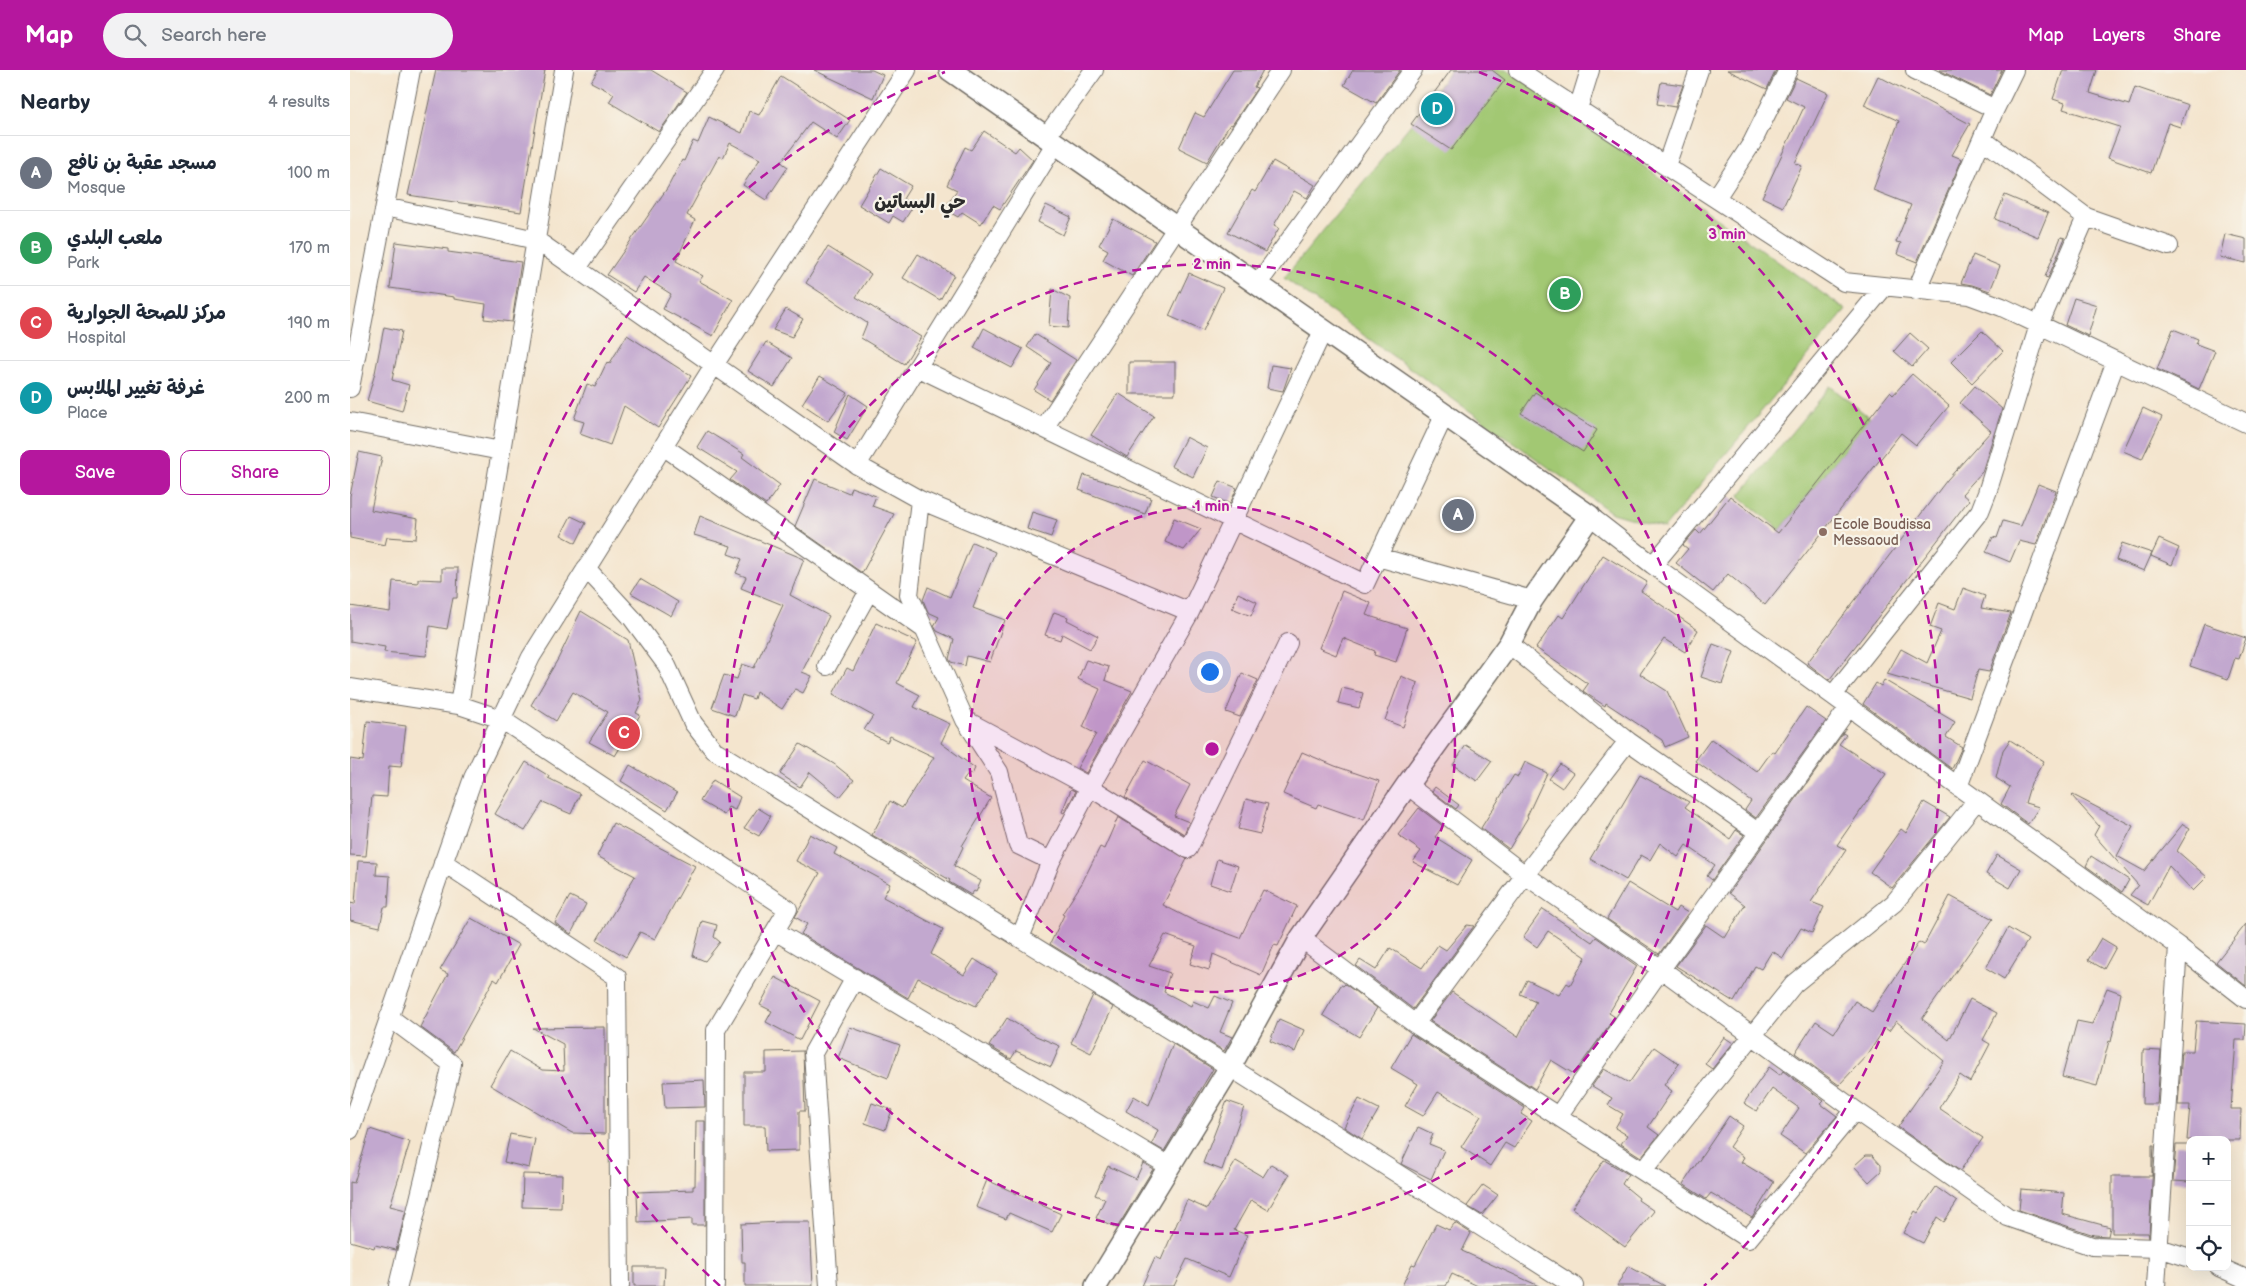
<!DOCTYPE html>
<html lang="en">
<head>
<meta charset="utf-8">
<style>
  :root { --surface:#fff; --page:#f2f2f3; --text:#1f2937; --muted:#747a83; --line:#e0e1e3; --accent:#b5179e }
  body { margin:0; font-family:"Balsamiq Sans","Playpen Sans Arabic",sans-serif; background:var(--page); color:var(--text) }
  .controls { position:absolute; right:15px; bottom:15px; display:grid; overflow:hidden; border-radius:10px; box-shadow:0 5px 20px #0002 }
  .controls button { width:45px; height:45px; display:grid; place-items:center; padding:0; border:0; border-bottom:1px solid var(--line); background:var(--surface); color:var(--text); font:25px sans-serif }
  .you { position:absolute; left:859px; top:601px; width:18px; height:18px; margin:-12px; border:4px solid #fff; border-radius:50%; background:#1a73e8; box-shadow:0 0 0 8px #1a73e833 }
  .badge { display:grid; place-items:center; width:32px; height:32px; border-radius:50%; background:var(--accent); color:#fff; font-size:16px; font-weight:700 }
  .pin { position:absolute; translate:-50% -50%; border:2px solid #fff; box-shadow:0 1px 5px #0006 }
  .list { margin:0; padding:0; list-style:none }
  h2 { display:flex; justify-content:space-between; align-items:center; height:65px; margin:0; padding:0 20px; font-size:21px }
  h2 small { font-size:16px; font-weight:400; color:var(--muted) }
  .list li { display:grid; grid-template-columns:32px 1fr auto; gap:15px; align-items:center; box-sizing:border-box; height:75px; padding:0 20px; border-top:1px solid var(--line) }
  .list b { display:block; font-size:19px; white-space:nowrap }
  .list p { margin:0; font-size:16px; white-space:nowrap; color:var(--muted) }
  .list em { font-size:16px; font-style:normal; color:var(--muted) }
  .actions { display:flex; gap:10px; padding:15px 20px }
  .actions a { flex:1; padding:11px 0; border:1px solid var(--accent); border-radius:10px; text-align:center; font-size:18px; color:var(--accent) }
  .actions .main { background:var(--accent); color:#fff }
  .icon { flex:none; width:28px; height:28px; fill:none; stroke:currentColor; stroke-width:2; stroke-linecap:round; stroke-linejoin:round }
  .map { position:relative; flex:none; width:1896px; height:1216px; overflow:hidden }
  header { display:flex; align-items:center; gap:30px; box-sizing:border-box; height:70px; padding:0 25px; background:var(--accent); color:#fff }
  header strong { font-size:24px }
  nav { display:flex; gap:28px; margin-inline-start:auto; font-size:18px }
  .search { width:350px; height:45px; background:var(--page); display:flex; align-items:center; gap:12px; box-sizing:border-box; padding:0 18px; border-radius:28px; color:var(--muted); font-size:19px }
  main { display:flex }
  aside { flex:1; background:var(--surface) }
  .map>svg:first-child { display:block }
</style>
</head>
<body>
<header>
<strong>Map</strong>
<div class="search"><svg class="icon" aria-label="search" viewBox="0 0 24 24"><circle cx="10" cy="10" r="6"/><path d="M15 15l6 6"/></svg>Search here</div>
<nav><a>Map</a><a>Layers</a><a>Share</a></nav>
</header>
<main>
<aside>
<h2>Nearby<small>4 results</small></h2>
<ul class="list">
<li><span class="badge" style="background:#6b7280">A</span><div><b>مسجد عقبة بن نافع</b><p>Mosque</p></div><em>100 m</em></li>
<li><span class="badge" style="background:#2e9e5b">B</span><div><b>ملعب البلدي</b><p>Park</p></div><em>170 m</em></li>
<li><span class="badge" style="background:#e0444e">C</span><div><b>مركز للصحة الجوارية</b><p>Hospital</p></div><em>190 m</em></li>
<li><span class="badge" style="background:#0f9aa8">D</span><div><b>غرفة تغيير الملابس</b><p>Place</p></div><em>200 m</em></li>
</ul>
<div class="actions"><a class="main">Save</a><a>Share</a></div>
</aside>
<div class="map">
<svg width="1896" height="1216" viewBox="0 0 1896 1216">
  <rect width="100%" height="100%" fill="#f7f3e8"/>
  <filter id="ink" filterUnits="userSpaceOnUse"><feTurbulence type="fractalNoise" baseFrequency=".02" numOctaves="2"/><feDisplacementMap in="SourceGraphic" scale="10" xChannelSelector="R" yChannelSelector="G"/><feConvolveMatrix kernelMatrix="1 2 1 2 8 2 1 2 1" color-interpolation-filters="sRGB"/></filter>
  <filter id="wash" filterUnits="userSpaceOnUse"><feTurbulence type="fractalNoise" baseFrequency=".0096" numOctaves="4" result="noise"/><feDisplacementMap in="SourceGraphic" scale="20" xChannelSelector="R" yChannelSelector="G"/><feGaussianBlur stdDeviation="1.12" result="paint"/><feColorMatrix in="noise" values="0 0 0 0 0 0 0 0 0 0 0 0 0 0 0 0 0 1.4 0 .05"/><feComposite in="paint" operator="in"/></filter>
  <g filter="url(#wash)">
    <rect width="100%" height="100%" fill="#f4e5ce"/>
    <path fill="#a2c873" stroke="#667a4f" d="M1101,0h57l338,240 -182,218 -52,-15 -328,-235 127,-154z
      M1480,316l40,32 -90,112 -41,-34z"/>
    <g id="blocks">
      <path fill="#c2a8cf" d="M86,0h109l-24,142 -113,-17z
        M248,0h53l36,22 -28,40 -50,-30 5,-8 -23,-12z
        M464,0h58l11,5 -10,23z
        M883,0h30l-9,17 3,1 -25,37 -2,-1 -23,38 -28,-14 16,-35 9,4z
        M1003,0h47l-24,33 -32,-18z
        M1101,0h41l13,10 -54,70 -40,-26z
        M1377,0h49l-9,19z
        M1589,0h63l-12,25z
        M1713,0h34l-7,23 39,12 6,-18 53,18 -8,22 -12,-4 -17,50 -43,-15 12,-31 -57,-18 2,-6 -12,-4z
        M431,6l69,44 -13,19 -26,-17 -30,40 7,5 -22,33 -23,-15 17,-26 -30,-16 -7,15 -4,-2 -32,59 8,5 -19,41 27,15 -4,5 34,19 -20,36 -50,-27 8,-15 -27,-17 -10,15 -27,-17 61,-88 14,-27 2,1 9,-20 5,2 11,-26 33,16 7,-22 10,4z
        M1528,6l92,48 -18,31 10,4 -45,103 -20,-8 4,-11 -5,-1 15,-37 -38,-15 26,-69 -35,-16z
        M1446,8l32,15 -33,70 7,3 -19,41 -21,-10 42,-90 -18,-9z
        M1311,12l22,3 -8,22 -18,-3z
        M634,61l31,21 4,-5 14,13 -33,49 -7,-4 -12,19 -19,-12 -4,5 -14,-8 13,-19 -10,-5 18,-38 6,3z
        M923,91l42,24 -8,13 -13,-7 -20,34 5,3 -14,24 -37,-20 24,-42 3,2z
        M531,98l30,18 -8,13 11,6 -11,17 -10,-6 -4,7 -30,-18z
        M1655,125l43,18 -10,24 -43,-18z
        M696,135l25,12 -8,18 -25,-13z
        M763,149l42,22 -23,35 -29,-16 5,-10 -9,-5z
        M1875,164l21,5v24l-26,-6z
        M1711,167l4,1 -17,40 -3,-1z
        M46,172l52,7v3l73,10 -9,60 -28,-3 2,-15 -32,-5v-2l-64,-9z
        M478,177l43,27 -15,23 65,40 -17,27 -43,-26 6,-15 -61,-40z
        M568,184l36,21 -14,25 -37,-22z
        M1623,185l27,11 -10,25 -18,-6 -11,-2z
        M839,203l34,15 -20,43 -34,-15z
        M702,219l18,9 -2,30 -19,-2z
        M1724,228l23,7 -9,31 -23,-11z
        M436,239l17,10 -11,18 -19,-7z
        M34,257l18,4 -10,49 17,5 -7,26 -35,-10 8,-28z
        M634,258l39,21 -11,19 -38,-20z
        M1823,259l25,10 -2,5 19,7 -16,38 -42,-20z
        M1632,261l21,20 -31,32 -21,-21z
        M1560,263l18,16 -16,18 -18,-16z
        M685,264l41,26 -26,40 -16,-10 17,-27 -24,-16z
        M277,265l64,41 -33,52 -34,-22 -14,39 -30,-11 4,-12 -10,-3 13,-35 8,3 12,-25 3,1z
        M416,272l26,16 -18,29 -26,-16z
        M779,292h46v32h-46z
        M921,295l20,3 -8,23 -16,-3z
        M1562,304l37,32 -33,39 -15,-12 -136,172 -37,-31 -15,18 -37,-29 12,-14 -5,-4 13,-15 4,4 30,-38 48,37 112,-141 3,3z
        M470,306l28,17 -20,28 -26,-17z
        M1625,316l27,23 -20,63 -20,22 7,6 -140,180 -22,-17 140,-183 44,-49 -31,-28z
        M1185,322l62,38 -14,22 -62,-39z
        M768,323l36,23 -27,41 -36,-22z
        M500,324l18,12 -21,34 -13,-8z
        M1793,338l19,9 -20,42 -19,-8z
        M357,361l37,23 -2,3 38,28 -14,20 -36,-25 7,-8 -40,-25z
        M836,367l21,11 -14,29 -22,-11z
        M9,382l23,5 -11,53 47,9 -2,20 -29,-2 -2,8 -35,-7v-42z
        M734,405l36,11 31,12 -6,16 -66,-24z
        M465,409l34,14 2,-6 25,9 -4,10 22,8 -32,59 -67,-47z
        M870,411l17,7 -7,16 -17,-7z
        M1688,414l18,7 -20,54 -17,-4 -9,21 -24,-10 7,-15 4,1 6,-17 18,5z
        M682,442l25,8 -6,17 -24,-8z
        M221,446l15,7 -10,20 -15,-8z
        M350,446l104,43 -14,36 39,21 -27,56 10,4 -9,17 -8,-4 -13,20 -26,-17 -2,7 -12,-4 -7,21 -23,-8 12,-33 13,4 5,-15 12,4 29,-63 -42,-17 5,-11 -10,-4 6,-14 -14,-5 3,-8 -37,-11z
        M824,448l27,11 -17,21 -19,-8z
        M1809,469l20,9 -7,17 -21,-9z
        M622,472l23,10 -22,56 32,12 -15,42 -23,-6 -2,10 -14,-4 -2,-3 5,-20 -17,-8 -3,-5 5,-9 -11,-5 -5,-12 5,-13 22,10z
        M1772,473l30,10 -8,18 -28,-11z
        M1253,485l44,27 -6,9 57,39 -13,22 -21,-13 -24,35 27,17 21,46 -23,10 -3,-7 -56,-37 -1,3 -15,-10 -7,-5 5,-7 -52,-36 23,-33 4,3z
        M92,498h16l-1,30h-4l-6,31 -17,-3 -4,30 -42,-4 1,-5 -35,-6v-35l40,6 3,-31 25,2v-4l24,1z
        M290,509l38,23 -7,14 -40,-23z
        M1613,518l22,8 -4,12 30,5 -22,59 -11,-2 -8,28 -83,-24 14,-25 26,14 14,-32 -11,-4 9,-24 16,6z
        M992,521l29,12 -5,12 41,13 -11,34 -22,-7 1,-4 -32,-13 -7,17 -17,-7z
        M888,523l19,9 -6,14 -19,-8z
        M231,541l47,29 14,60 -6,13 4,2 -25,41 -26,-14 19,-30 -35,-20 -17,29 -25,-16 27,-46z
        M704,542l14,5 -1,3 31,16 -8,13 -28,-15 -2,6 -15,-5z
        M526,553l41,19 -20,41 23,12 -6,12 36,17 -9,19 34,25 -3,7 -3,-2 -6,8 28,17 -29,48 1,1 -9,19 27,15 -5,11 -2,-1 -3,4 -22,-13 1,-2 -78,-45 18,-34 12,7 32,-51 -44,-21 -3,6 -23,-12 9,-14 -40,-22 14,-26 6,3z
        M1854,554l42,14 -7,21 -4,-1 -7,21 -38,-13z
        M1363,574l21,8 -12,32 -21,-7z
        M736,590l23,7 -4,13 27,11 -46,82 -9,-5 19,-34 -13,-7 17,-38 -22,-10z
        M892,603l16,7 -18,37 -14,-5z
        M1051,606l17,7 -15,44 -18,-7z
        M1534,610l71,42 -9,15 16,10 -10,22 -89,-65 13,-21 5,3z
        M992,618l21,5 -4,15 -21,-5z
        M1456,637l20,14 -70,97 -11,-8 6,-9 -56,-40 16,-22 46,33 15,-21 3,2z
        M17,651l39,5 -5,41 -12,-1 -2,31 -15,-1 -6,60 -16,-1v-96l13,2z
        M1493,663l3,2 -7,9 47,30 -49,71 9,5 -35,52 13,5 -12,26 -11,-5 -18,30 -11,-7 -11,18 -6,-3 -21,36 -58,-36 30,-41 19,13 20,-33 -16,-12z
        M1660,670l34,21 -13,22 -6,20 14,4 -11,17 -27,-20 9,-17 -14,-9 7,-28z
        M450,674l34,20 20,16 -14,17 -30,-25 -10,15 -20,-13z
        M1116,675l26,16 -15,20 -24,-16z
        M952,682l33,14 44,15 -15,39 -46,-16 -2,4 -33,-14z
        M795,690l45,25 -16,31 15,6 -5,12 -59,-37z
        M176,692l23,14 -1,2 32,16 -9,20 -28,-12 -18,29 -30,-17z
        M1175,692l22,11 -20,43 1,1 -19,32 -28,-21 33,-53 4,2z
        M1210,694l13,9 -11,15 -13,-9z
        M280,695l47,28 -10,17 -46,-29z
        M1290,705l49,27 -4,5 45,32 6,-9 8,5 -32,45 -5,-4 8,-11 -29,-20 -8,12 -18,-14 -10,17 -9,-5 -15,25 -36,-21z
        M363,710l27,17 -5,13 -7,-3 -4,8 -24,-14z
        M1085,717l24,18 -3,4 -24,-18z
        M721,719l5,2 -12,22 -2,-1z
        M1723,725l60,31 -16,30 27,15 39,-47 7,4 -13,23 30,26 -14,14 -24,-25 -21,39 -18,-10 8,-10 -44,-50 5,-9 -27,-30z
        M896,729l22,5 -8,30 -22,-5z
        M1574,732l26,15 -58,71 -22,-16 31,-43 5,4z
        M408,738l13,8 -12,20 -15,-8z
        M1069,738l24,18 -8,11 37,23 -15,25 -44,-23 8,-11 -23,-16z
        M768,747l69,42 -24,46 29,15 48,18 23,-48 34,16 -19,40 -4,-1 -13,30 -48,-21 -4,16 -19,-6 6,-18 -31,-11 -16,31 21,7 -6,19 27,14 2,-5 16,7 6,-12 17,7 -12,29 12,5 -8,14 -174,-107 14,-29 -2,-1 20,-31 18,-36 4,2z
        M263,753l82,43 -40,73 -15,-7 -14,25 -29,-17 38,-64 -38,-20z
        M460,764l27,14 -3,6 56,30 -7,13 60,32 -12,25 33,21 10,-16 23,15 -21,32 -58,-28 -10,20 -107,-64 6,-10 -12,-7 25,-44 -24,-12z
        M1647,785l24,14 -11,19 -24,-14z
        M1741,786l38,24 -7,12 -36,-26z
        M867,789l21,7 -8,25 -20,-7z
        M8,791l19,1 -1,13 14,1 -2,31h-4l-4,20 -30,-7v-17l5,1z
        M1278,813l47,29 3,-5 10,6 -29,41 -52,-35z
        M220,826l16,8 -15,30 -16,-11z
        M1600,826l43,23 -71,100 27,21 21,-41 27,14 -14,27 7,4 -20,38 -10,-7 -21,33 44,30 -23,33 -62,-44 46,-66 -48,-40 -7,10 -4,-3 -17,26 -29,31 -44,-32 21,-32 18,12 21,-32 17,11 47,-70 5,3z
        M1193,839l49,33 4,-5 41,29 -28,47 6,4 -41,57 -23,-14 -16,29 -105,-68 22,-29 66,45 18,-36 -16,-7 7,-14 32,15 8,-12 3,2 16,-28 -38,-26 -11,16 -14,-10z
        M121,848l48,27 -21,37 -4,-3 -40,73 -34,-25 28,-53 -8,-4z
        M352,851l15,4 -3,12 6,5 -15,19 -12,-5z
        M1896,854v62l-30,-24z
        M1117,855l7,1 -61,83 -57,-43 4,-6 16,10 14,-22 32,20 16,-23 8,5z
        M1658,858l20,12 -24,39 -18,-11z
        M1751,868l15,9 -12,22 -16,-9z
        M425,907l45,24 -20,39 -34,-18 6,-11 -12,-6z
        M995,914l32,24 -18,29 -36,-22 18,-30 2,1z
        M1757,918l14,5 -10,49 -2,-1 -12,45 -35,-9 15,-56 15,3z
        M743,925l20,12 -22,46 -20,-10z
        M657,948l29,18 24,10 -9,21 -35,-16 -5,8 -22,-13z
        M929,949l25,11 -9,22 -25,-11z
        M1846,951l50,3 -1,16h-9l-5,69h10l-1,31h-53l3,-35h-12l4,-54h11z
        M255,957v107l-33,-1 -82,-48 20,-34 32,19 22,1 -1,-27 -30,-16z
        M500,957l50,18 -12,33 -50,-20z
        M1061,964l114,74 -4,6 11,7 -18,27 -9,-5 -15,23 -29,-19 20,-31 -43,-24 -15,24 -18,-10 13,-22 -27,-16z
        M1374,967l9,6 -21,26 -7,-5z
        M823,974l40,25 -49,82 -12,-7 6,-14 -32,-19 8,-15 15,9z
        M1304,977l25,17 -15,21 8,6 -24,36 11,8 -18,22 -20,-13 6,-9 -12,-7 8,-14 -15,-9 4,-7 -20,-12 12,-17 25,14z
        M1793,980l18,1 -4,53h-15z
        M453,981l2,60h-6v39l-33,1 -1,-25h-21v-54h22v-20z
        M1419,997l11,8 3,-4 38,28 3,2 -3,3 16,12 -32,37 -25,-17 19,-28 -27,-19 -15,22 -13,-8z
        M354,1010l1,27 -40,1 -2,-26z
        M1009,1029l20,10 -17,30 -18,-12z
        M877,1031l17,6 -22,63 -19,-7z
        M522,1033l20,7 -7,20 -20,-7z
        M1379,1046l14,10 -14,21 15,10 -3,5 33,20 -22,36 -41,-25 -5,6 -23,-15z
        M346,1051h9v104h-13v-6l-54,3 -1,-30 56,-2v-4h2z
        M1068,1057l15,7 -4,10 15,6 -13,29 -30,-15z
        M20,1059l40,13 -20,64 16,4 -10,40 -21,-5 -1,3 -24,-7v-59l4,1z
        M160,1064l25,5 -6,29 -25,-6z
        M1802,1075h2l-5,92 -1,-4h-36v-57h40z
        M1826,1075h14v37l-17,-1z
        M1516,1085h6l9,10v6l-12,11 -15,-16z
        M1254,1090l24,14 -6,10 17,14 -1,2 16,11 -29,36 -53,-39z
        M886,1091l27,16 8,-13 18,11 -21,35 -17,-10 -17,30 13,5 -18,42 -42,-18 -13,27h-32l13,-29 6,3 26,-60 20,9z
        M793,1093l10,6 -36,59 -21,-10 9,-19 -10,-4 13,-29 28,13z
        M173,1104l39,1 -1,33 -39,-1z
        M637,1110l74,34 -9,18 -43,-19 -3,6 -30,-12z
        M1133,1115l15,10 -16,20 -15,-9z
        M1586,1117l21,15 -13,20 -7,-5 -14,26 -20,-10 12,-22 3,2z
        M1671,1119l43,4 -2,21 48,13 -2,9 -14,-1 -75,-25z
        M431,1152h29l3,64h-68v-24h-3l-1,-38z
        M1105,1153l16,10 -9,18 77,35h-61l-26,-12 -6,12h-44l10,-22 3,1 21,-41 13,6z
        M1278,1196l37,20h-48z
        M284,1197h31l-1,19h-30z"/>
    </g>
  </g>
  <g filter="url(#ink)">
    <use href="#blocks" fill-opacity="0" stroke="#716c64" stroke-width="1"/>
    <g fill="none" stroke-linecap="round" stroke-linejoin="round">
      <g stroke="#716c64" stroke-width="20">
        <path id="minor" d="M1168,0l326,212 125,13 33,12 244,116
          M1565,0l80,39
          M1228,39l12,-39
          M696,67l48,-67
          M1632,69l104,78 83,29
          M1316,96l33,-96
          M1366,128l36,-55 36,-73
          M35,137l151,33 321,225 63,35 270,112
          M227,198l138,-198
          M907,215l156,-215
          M1566,221l79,-182 19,-39
          M567,297l448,217 79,-168
          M0,318l61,-318
          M0,352l151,29
          M694,358l237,-358
          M313,376l261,183
          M507,395l198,-321
          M570,430l-11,95 56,125 34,52 19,73 33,16 39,-74 100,-175 133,-281
          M1240,446l63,49 525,381 68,53
          M1028,487l154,43
          M1303,495l231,-278
          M236,498l46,50 34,46 27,59 21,27 516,317 344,219
          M1159,574l119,97 131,92
          M477,596l42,-75
          M0,618l109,17 42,14 287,190 -72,121 -1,256
          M1483,625l147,-184 7,-18 52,-168 47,-108
          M109,635l105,-635
          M617,651l123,66 98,62 100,-206
          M1057,715l118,90 136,94 194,141 153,107 84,29 67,2 31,10
          M1608,717l158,-426
          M93,792l174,115 3,309
          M425,861l394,235
          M670,868l31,-77
          M951,868l114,86 333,215 107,-129
          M39,947l63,47 -54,222
          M1065,954l110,-149 103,-134
          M1208,1046l103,-147 188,-262
          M0,1060l123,-352 58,-121 183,-292 193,-295
          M1293,1101l151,-187 100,-81 83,-103
          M1869,1197l27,12
          M479,1216l-16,-233 42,-75
          M1806,1216l22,-340"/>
      </g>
      <g stroke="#716c64" stroke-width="24">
        <path id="tertiary" d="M600,0l640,446 -58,84 -23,44 -102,141 -106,153 -71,129 -134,219"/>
      </g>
      <use href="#minor" stroke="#fff" stroke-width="18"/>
      <use href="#tertiary" stroke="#fff" stroke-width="21"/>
    </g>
  </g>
  <circle cx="862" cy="679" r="243" fill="#b5179e" fill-opacity=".12"/>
  <g fill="none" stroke="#b5179e" stroke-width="2.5" stroke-dasharray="9 6">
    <circle cx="862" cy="679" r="243"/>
    <circle cx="862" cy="679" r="485"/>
    <path d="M370 1216A728 728 0 0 1 595 2M1129 2A728 728 0 0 1 1354 1216"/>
  </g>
  <circle fill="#8d6e63" stroke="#f7f3e8" stroke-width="2" cx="1473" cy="462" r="5"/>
  <g text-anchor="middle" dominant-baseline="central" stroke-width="4.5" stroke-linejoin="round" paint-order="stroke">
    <g font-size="14" fill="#785e54" stroke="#f7f3e8" text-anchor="start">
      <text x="1483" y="454">Ecole Boudissa<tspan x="1483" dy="16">Messaoud</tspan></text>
    </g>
    <g font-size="19" font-weight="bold" fill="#2b2b2b" stroke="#f7f3e8">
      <text x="570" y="132">حي البساتين</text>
    </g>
  </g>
  <circle cx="862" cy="679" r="8" fill="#b5179e" stroke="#f7f3e8" stroke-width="2.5"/>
  <g font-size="15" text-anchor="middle" font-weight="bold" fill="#b5179e" stroke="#f7f3e8" stroke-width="4.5" stroke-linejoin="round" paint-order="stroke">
    <text x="1377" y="169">3 min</text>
    <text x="862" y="199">2 min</text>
    <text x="862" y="441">1 min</text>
  </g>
</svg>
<div class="controls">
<button>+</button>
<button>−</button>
<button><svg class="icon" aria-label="locate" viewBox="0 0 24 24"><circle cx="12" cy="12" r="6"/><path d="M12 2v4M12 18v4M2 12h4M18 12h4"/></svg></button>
</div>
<div class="you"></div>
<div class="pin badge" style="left:1108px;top:445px;background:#6b7280">A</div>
<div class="pin badge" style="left:1215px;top:224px;background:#2e9e5b">B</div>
<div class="pin badge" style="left:274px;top:663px;background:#e0444e">C</div>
<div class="pin badge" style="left:1087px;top:39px;background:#0f9aa8">D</div>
</div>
</main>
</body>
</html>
